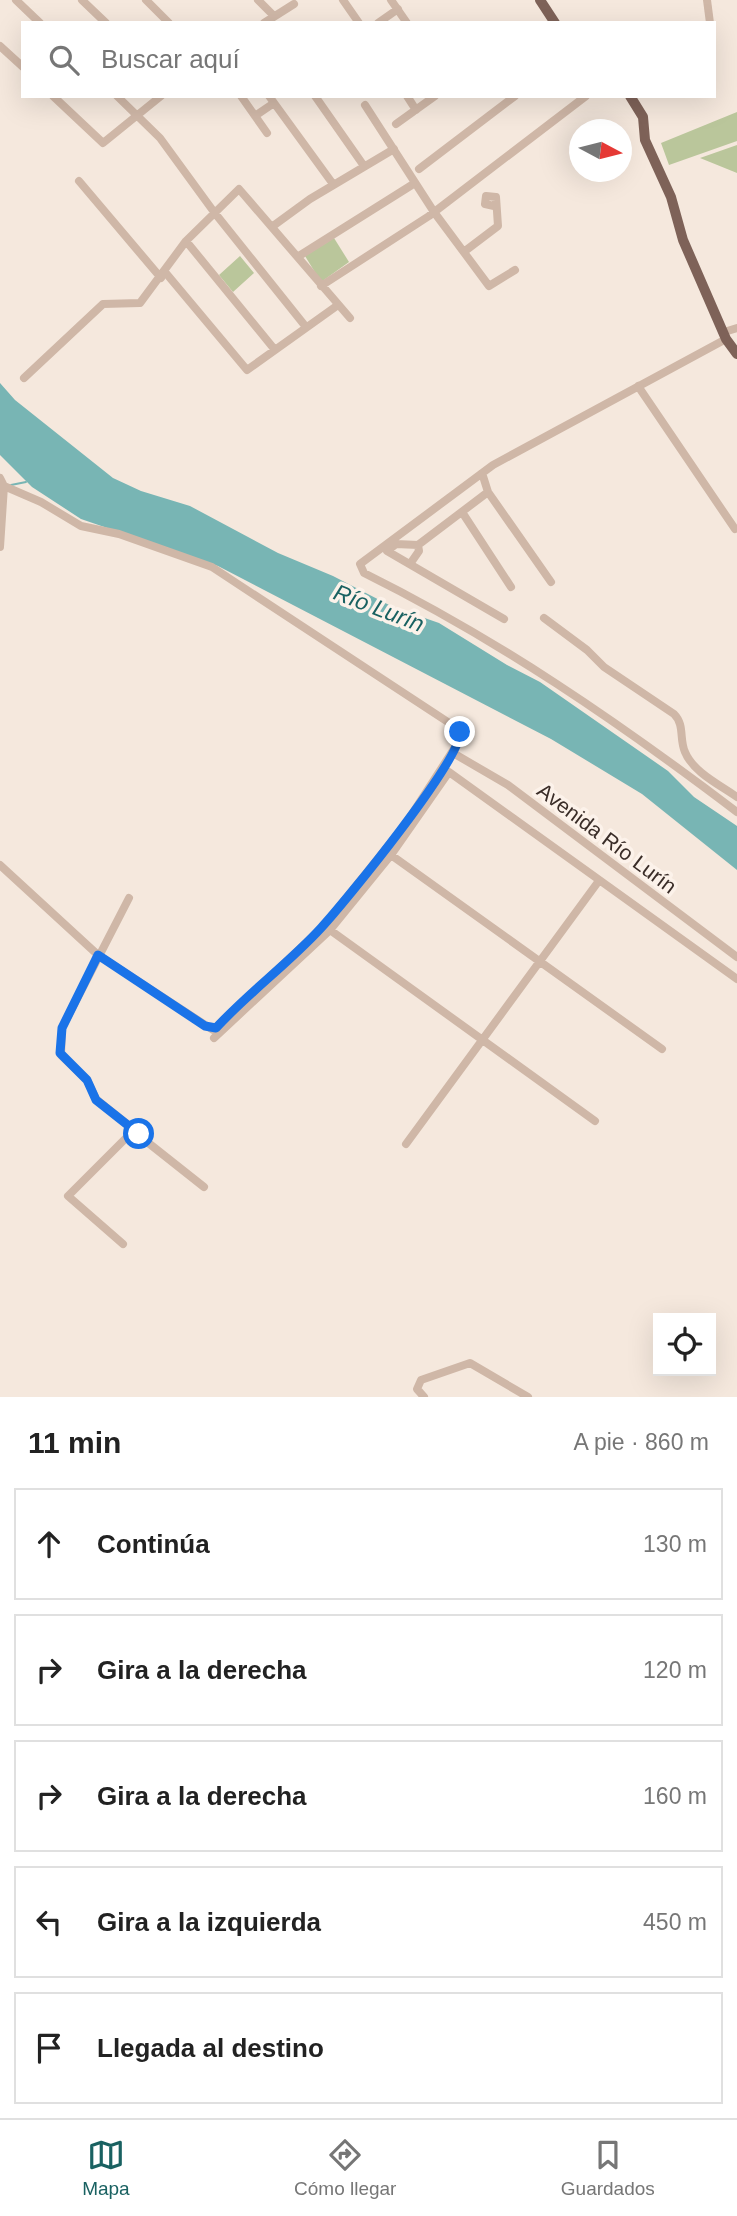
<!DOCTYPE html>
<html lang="es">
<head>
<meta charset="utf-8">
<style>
  :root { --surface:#fff; --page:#f2f2f2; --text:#222; --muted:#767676; --line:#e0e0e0; --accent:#196161 }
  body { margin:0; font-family:Arial,sans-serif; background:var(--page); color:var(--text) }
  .controls { position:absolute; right:21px; bottom:21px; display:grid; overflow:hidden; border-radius:0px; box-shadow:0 7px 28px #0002 }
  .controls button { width:63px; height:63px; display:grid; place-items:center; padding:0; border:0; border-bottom:2px solid var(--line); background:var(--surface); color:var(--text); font:35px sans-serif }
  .compass { position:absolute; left:569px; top:119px; width:63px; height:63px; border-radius:50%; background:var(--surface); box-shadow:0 7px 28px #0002; rotate:97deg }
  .stop { position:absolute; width:21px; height:21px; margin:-16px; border:5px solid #1a73e8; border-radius:50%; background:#fff }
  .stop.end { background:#1a73e8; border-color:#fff; box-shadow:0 2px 7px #0008 }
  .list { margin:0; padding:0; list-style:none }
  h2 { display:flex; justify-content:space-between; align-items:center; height:91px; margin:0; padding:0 28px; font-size:30px }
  h2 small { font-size:23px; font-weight:400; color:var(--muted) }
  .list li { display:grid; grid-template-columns:46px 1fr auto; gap:21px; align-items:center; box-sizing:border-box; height:112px; margin:0 14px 14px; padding:0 14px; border:2px solid var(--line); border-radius:0px }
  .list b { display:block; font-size:26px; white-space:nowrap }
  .list em { font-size:23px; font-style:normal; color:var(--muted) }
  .icon { flex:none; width:38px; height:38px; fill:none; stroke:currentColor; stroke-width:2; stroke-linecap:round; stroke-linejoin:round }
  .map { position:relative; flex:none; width:737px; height:1397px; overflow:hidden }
  .search { position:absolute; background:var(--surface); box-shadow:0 7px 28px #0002; left:21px; right:21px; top:21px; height:77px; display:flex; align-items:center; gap:18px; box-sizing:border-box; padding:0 24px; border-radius:0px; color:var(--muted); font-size:26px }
  .sheet { height:721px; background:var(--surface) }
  nav { display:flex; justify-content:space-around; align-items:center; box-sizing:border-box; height:98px; border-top:2px solid var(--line); background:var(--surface); font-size:19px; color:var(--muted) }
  nav a { display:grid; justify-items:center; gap:4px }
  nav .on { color:var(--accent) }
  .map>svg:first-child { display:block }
</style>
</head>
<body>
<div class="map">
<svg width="737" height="1397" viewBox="0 0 737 1397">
  <rect width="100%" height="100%" fill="#f5e8dd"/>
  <path fill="#bac69b" d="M737,112v29l-68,24 -8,-22z
    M737,145v28l-37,-15z
    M334,238l15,24 -28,20 -16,-26z
    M240,256l14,17 -21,19 -14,-17z"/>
  <path fill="#78b5b4" d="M0,383l15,17 98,78 28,13 49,15 88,47 55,23 60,31 46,16 68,42 33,17 128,89 26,26 43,29v44l-95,-76 -91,-55 -333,-173 -137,-47 -49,-32 -32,-32z"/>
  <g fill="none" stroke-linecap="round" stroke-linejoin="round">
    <path stroke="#78b5b4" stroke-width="2" d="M11,485l15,-3"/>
    <path stroke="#cfb7a7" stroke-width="8" d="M16,0l24,23
      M82,0l24,23
      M146,0l23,23
      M258,0l16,16
      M343,0l16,23
      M391,0l16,23
      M707,0l3,23
      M264,23l30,-19
      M378,23l20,-14
      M0,46l23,21
      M53,96l50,47 58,-47
      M117,96l43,42 54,74 92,115
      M241,96l26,37
      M269,96l64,88
      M315,96l49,70
      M407,96l9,14
      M365,105l69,107 55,74 26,-16
      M255,116l19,-13
      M396,124l39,-28
      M419,169l96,-73
      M79,181l82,97
      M273,226l37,-27 84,-50
      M186,241l89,109
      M465,251l33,-25 -2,-29 -10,-1 -1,8 9,2
      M299,256l116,-73
      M165,272l82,98 91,-65
      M321,286l108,-70 157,-120
      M724,332l13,-4
      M726,339l-233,126 -133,99 4,9c135,67 253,148 373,239
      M24,378l79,-74 37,-1 46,-62 53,-52 111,129
      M638,386l97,143
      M482,473l6,19
      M0,478l4,8 37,16 40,24 38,8 93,33 245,161 4,10 -56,87 -83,103 -109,102 -115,-75 -98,-90
      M462,512l49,75
      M0,547l4,-61
      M410,564l9,-13 -1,-6
      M544,618l43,32 17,17 70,47c11,11 5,25 11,38 8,20 35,33 52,45
      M504,619l-117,-68 9,-7 22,1 70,-53 63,90
      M453,753l55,32 229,172
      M391,855l271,194
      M330,930l265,191
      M214,1038l116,-108 61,-75 58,-83 288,207
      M132,1130l72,57
      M406,1144l192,-262
      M123,1244l-55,-48 63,-63v-6l-35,-28 -9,-19 -26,-25 1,-27 67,-130
      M424,1397l-7,-8 4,-9 49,-17 58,34"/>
    <path stroke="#7e6258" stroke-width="10" d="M540,0l15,23
      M630,96l13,21 2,23 26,57 12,43 43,99 11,15"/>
  </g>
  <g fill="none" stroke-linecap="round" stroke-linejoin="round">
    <path stroke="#1a73e8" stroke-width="9" d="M139,1134l-43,-34 -9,-20 -27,-27 2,-25 36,-73 107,71 11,2c33,-36 72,-64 105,-100 24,-26 141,-169 139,-196"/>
  </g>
  <g text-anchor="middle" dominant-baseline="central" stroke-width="7" stroke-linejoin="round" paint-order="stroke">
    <g font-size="21" fill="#3a2d28" stroke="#fcf2ea">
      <text transform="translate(607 838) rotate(37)">Avenida Río Lurín</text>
    </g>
    <g font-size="23" font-style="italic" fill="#196161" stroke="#fcf2ea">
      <text transform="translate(379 608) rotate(21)">Río Lurín</text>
    </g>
  </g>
</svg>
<div class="controls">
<button><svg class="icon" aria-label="locate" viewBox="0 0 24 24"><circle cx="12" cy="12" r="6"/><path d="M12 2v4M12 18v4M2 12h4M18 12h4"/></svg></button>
</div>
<svg class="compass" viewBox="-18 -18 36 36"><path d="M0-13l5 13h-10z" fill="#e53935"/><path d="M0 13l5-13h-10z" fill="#767676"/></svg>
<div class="stop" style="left:139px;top:1134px"></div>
<div class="stop end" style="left:460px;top:732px"></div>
<div class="search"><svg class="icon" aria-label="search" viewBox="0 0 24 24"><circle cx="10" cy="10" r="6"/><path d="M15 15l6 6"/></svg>Buscar aquí</div>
</div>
<section class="sheet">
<h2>11 min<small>A pie · 860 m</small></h2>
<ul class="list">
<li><svg class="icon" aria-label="ahead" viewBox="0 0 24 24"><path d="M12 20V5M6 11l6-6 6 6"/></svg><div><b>Continúa</b></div><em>130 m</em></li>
<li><svg class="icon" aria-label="right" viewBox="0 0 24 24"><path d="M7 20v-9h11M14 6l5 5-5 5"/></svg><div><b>Gira a la derecha</b></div><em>120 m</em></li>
<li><svg class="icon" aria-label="right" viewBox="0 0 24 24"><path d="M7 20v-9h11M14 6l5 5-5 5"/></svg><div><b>Gira a la derecha</b></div><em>160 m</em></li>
<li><svg class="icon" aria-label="left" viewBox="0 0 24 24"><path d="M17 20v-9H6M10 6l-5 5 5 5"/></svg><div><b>Gira a la izquierda</b></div><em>450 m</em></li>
<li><svg class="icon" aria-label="arrive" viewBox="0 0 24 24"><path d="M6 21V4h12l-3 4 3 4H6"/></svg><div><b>Llegada al destino</b></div></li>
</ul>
</section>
<nav>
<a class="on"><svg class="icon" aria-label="map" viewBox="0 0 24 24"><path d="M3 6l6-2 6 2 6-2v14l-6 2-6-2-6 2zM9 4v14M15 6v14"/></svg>Mapa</a>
<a><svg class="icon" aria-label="directions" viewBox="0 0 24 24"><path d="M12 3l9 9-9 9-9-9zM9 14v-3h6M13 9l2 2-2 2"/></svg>Cómo llegar</a>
<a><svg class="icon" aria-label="saved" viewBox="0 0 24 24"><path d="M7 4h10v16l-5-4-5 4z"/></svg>Guardados</a>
</nav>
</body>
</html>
